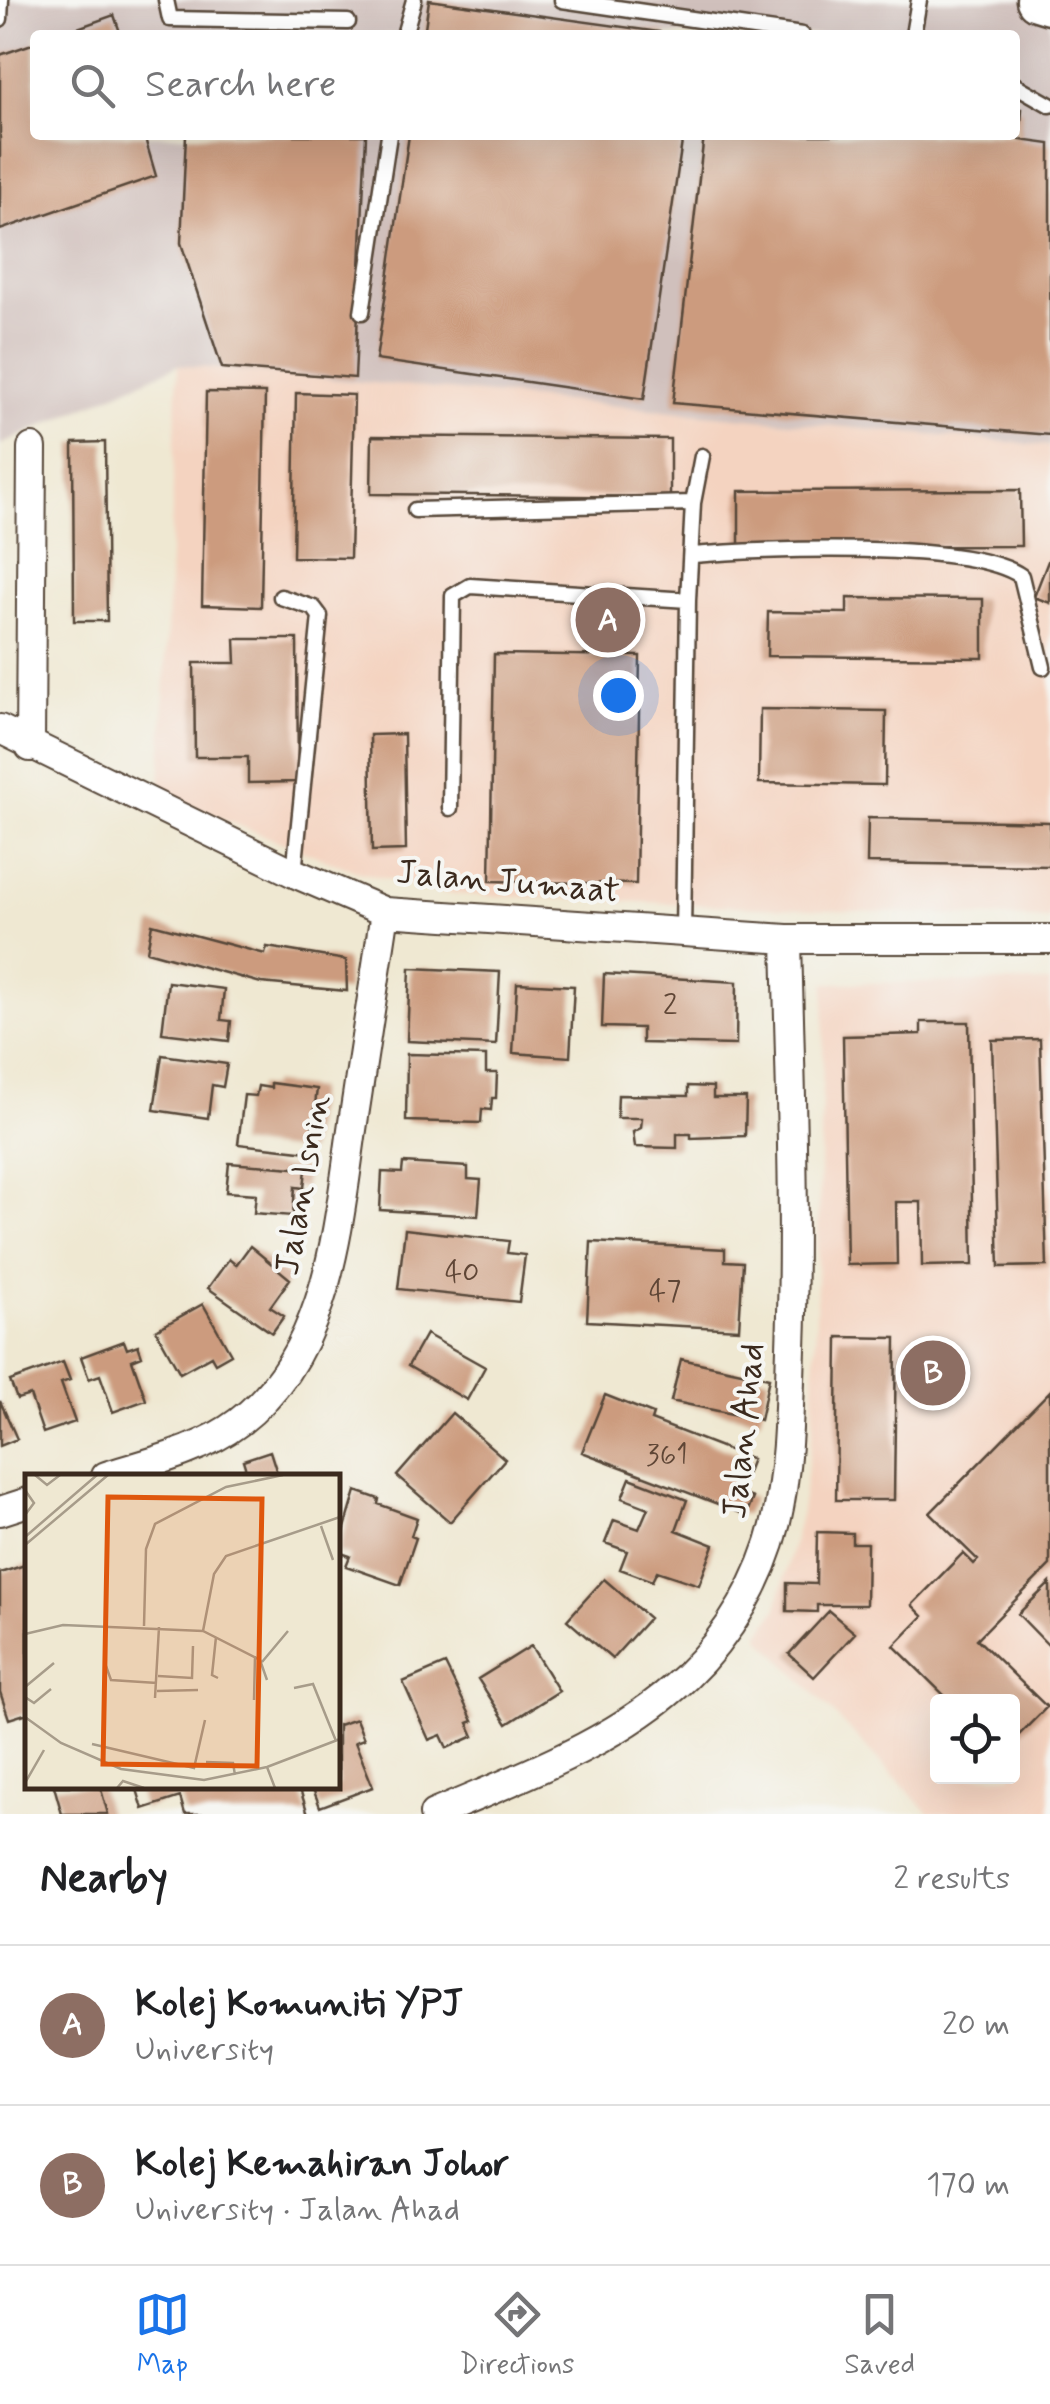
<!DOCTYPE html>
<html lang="en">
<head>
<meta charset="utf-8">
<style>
  :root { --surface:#fff; --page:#f6f6f6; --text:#202124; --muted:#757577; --line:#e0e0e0; --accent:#1a73e8 }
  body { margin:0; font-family:Mynerve,sans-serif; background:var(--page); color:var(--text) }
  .controls { position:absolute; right:30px; bottom:30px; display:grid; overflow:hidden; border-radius:10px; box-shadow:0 10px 40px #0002 }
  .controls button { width:90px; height:90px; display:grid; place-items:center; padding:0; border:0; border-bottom:2px solid var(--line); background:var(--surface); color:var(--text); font:50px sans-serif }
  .you { position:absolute; left:618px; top:695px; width:35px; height:35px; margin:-25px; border:8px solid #fff; border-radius:50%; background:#1a73e8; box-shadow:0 0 0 15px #1a73e833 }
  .badge { display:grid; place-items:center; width:65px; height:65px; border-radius:50%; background:var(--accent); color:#fff; font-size:32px; font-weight:700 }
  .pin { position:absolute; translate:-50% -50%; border:5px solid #fff; box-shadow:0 2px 10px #0006 }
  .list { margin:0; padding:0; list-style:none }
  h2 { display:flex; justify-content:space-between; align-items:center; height:130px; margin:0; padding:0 40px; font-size:42px }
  h2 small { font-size:32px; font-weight:400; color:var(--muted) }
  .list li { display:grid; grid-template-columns:65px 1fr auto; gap:30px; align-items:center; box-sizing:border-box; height:160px; padding:0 40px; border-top:2px solid var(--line) }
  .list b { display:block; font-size:38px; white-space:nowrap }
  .list p { margin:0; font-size:32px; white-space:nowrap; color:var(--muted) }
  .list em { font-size:32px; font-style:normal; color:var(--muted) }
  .icon { flex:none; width:55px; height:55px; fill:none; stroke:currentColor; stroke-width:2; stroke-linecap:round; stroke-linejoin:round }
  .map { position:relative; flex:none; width:1050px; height:1814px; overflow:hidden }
  .search { position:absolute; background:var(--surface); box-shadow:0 10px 40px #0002; left:30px; right:30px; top:30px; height:110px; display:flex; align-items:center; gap:25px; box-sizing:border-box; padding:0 35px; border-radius:10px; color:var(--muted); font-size:38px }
  .sheet { height:450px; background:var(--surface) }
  nav { display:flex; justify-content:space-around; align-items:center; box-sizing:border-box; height:140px; border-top:2px solid var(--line); background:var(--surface); font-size:28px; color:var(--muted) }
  nav a { display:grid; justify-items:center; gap:5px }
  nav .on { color:var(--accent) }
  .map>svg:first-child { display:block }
</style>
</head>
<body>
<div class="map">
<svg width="1050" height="1814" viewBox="0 0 1050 1814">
  <rect width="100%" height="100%" fill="#f6f6f2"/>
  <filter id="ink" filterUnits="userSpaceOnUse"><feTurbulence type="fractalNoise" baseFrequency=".01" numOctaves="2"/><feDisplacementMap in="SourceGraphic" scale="20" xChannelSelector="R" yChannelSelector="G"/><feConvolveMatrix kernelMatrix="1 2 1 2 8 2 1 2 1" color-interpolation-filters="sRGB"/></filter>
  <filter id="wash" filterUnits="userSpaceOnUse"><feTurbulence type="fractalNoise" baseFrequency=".0048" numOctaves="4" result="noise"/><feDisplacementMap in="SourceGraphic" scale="40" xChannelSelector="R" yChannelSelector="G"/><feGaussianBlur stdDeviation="2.25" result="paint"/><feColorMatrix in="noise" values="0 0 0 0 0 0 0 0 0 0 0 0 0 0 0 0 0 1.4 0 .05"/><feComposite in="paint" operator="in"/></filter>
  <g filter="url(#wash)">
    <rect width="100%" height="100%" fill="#efe8d2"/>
    <path fill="#f4d3c0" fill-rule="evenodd" d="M178,365l872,81v473l-601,-25 -94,-23 -195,-76z
      M1050,982v832h-120l-171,-178 18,-28 24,-97 12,-81 12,-447zM938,1702h74v74h-74z"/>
    <path fill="#d0c0bc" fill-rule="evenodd" d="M0,0h1050v446l-872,-81 -178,80zM35,35h980v100h-980z"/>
    <g id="blocks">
      <path fill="#cc9b7e" d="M429,0l238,33v2h-243z
        M114,15l7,20h-63z
        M35,43v92h109l12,41 -156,54v-175z
        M1015,109h7l-2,31 30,4v291l-377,-32 31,-268h311z
        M186,135h180l-11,243 -133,-10 -41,-125z
        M409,135h274l-39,264 -268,-39z
        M206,392l59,1 -4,214 -59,-2z
        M296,393l58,2 -4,163 -57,-1z
        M372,436l298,3v58l-299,-3z
        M105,442l2,179h-33l-1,-178z
        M1020,490l1,56 -282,1v-56z
        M1050,556v47l-16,-6z
        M847,598l136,1v59l-216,-2 1,-44 79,1z
        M235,639h62l1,143 -50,1v-26h-53l-1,-94h42z
        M494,654l146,2 -4,228 -146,-3z
        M760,709l126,2 -1,74 -126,-2z
        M404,734l2,116 -34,1 -2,-116z
        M868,818l182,4v44l-183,-3z
        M152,924l113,30 2,-7 79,13 1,31 -86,-8 -114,-32z
        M410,968l90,4 -4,73 -89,-4z
        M604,974l133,8 -1,63 -94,-2v-15l-40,-1z
        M168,982l56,7 -3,31 10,1 -2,20 -67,-8z
        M517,983l57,3 -4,71 -57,-4z
        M921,1022h48l4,243 -51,1 -1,-64h-25l1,62 -50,1 -4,-229 78,-2z
        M1040,1039l7,227 -48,1 -7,-227z
        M407,1054l79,2v17h11l-1,25h-4l-1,12 -9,-1 -1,14 -75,-2z
        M162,1055l65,9 -4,23 -11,-2 -4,33 -54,-8z
        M271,1083l46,6 -8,63 -71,-8 6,-49 12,1 2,-10 13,2z
        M688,1086l25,1v11h33l-1,38 -54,2v-4h-14v14l-42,-1 -2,-15 8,-4 1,-10h-25l1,-23 70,1z
        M229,1163l77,6 -2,19 -9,-1 -2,29 -39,-3 2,-19 -30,-2z
        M403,1163l65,4v12l13,1 -3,36 -98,-6 2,-38 20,1z
        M405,1229l104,12 -2,12 18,2 -6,47 -121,-13z
        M591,1242l134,7v12l18,1 -4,67 -152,-8z
        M250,1246l40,33 -20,28 14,9 -12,17 -64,-45 21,-29 7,6z
        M203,1304l28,50 -16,9 -4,-7 -31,17 -24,-43z
        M426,1334l59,33 -18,33 -59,-34z
        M838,1337l58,1 -2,162h-58z
        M124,1341l3,8 11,-4 4,11 -10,4 14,40 -33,12 -13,-37 -11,4 -8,-22z
        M681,1359l88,19 -9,42 -89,-19z
        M63,1362l7,18 -9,3 14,39 -32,11 -13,-38 -13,4 -7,-18z
        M1050,1391v174l-73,74 70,68 -35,35v-40h-61l-57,-56 29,-30 -11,-11 51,-52 11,11 4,-4 -48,-47z
        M605,1395l48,19 -2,6 101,39 -13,34 14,5 -7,17 -164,-63z
        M0,1401l17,38 -17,7z
        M452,1413l53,46 -55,63 -53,-46z
        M270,1451l8,25h-30l-5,-16z
        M630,1478l57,22 -11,30 38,15 -15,40 -42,-14 -5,10 -32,-12 7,-18 -22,-8 9,-23 25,9 9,-21 -26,-10z
        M356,1491l23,8 -1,5 39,14 -6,18 5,2 -16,47 -54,-19 4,-10 -12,-4z
        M817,1532l35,1v10h15l-1,62h-49v7l-30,-1v-28l29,1z
        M28,1564v149l-19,6 -9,-27v-119z
        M604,1579l45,39 -37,41 -45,-39z
        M1050,1583v64l-32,-33z
        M829,1611l26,22 -41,44 -25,-23z
        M531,1646l28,45 -52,33 -29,-45z
        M445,1664l28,57 -5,2 6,13 -27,12 -6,-13 -12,5 -26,-58z
        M356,1719l8,20 -9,3 18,45 -53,20 -8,-21h26v-61z
        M54,1786h46l8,28h-46z
        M136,1786h163l9,28h-123l-5,-17 -37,12z"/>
    </g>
  </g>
  <g filter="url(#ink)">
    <use href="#blocks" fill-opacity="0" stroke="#564639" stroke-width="2.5"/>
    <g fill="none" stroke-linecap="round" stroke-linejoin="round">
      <g stroke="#564639" stroke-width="19">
        <path id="lane" d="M166,0l4,19 178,3
          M562,0l240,35
          M0,19l1,-19
          M404,35l10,-35
          M913,35l6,-35
          M1015,85l35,20
          M362,312l27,-177
          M415,510l278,-7
          M693,555c69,-6 276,-15 328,21l22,91
          M281,597l33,11 6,8 -26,257
          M450,808l3,-212 17,-10 218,14
          M683,934l5,-334 5,-97 9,-47"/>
      </g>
      <g stroke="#564639" stroke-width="32">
        <path id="street" d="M0,729l294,144 91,39 402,27h263
          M30,747l2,-299
          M106,1476c45,-14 95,-25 133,-54 93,-71 99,-201 115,-306 10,-68 21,-136 31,-204
          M0,1511l28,-9
          M434,1814c86,-37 182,-71 252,-137 43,-41 76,-97 90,-155 13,-56 13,-117 15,-174 5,-136 -1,-273 -4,-409"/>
      </g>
      <g stroke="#564639" stroke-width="45">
        <path id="secondary" d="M1037,0l13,4"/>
      </g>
      <use href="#lane" stroke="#fff" stroke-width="14"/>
      <use href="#street" stroke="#fff" stroke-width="28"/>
      <use href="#secondary" stroke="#fff" stroke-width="40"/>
    </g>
  </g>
  <g text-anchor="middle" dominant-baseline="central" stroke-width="8" stroke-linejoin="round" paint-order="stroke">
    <g font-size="30" fill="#5f4636">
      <text x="670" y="1005">2</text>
      <text x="462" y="1272">40</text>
      <text x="665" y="1291">47</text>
      <text x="667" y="1455">361</text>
    </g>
    <g font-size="35" fill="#3b2a1e" stroke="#f6f6f2">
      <text transform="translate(508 882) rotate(5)">Jalan Jumaat</text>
      <text transform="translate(303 1185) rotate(-80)">Jalan Isnin</text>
      <text transform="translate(744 1431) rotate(-84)">Jalan Ahad</text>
    </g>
  </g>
  <g transform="translate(25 1474)">
    <rect width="315" height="315" fill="#efe8d2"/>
    <path fill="none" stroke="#a79c8a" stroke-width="2.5" d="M10,1l12,10 13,-10M0,16l9,13 -9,12M296,52l12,34M0,63l72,-62M0,71l83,-70M119,152l2,-77 9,-25 71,-37 57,-12M178,157l11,-57 12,-18 114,-39M0,160l38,-9 140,6 57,29 7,20M191,163l-4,38 6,3M237,188l26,-31M81,192l5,14 46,3M133,202l34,2 1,-32M0,213l29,-24M269,214l19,-4 23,57M132,217l41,-1M0,223l9,6 17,-14M130,224l4,-71M229,226l1,-44M0,243l36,26 60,26 83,11 63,-13 8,21M67,270l102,24 11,-48M181,288l27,1 2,12M242,293l73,-28M0,309l19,-33M92,314l6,-7 21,7"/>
    <path fill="#df570d" fill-opacity="0.15" stroke="#df570d" stroke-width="5" d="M83,23l154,2 -5,267 -154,-2z"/>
    <rect width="315" height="315" fill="none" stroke="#3b2a1e" stroke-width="5"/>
  </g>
</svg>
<div class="controls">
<button><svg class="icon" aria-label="locate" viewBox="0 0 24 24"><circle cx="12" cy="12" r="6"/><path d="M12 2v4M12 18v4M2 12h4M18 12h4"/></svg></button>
</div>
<div class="you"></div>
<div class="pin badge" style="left:608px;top:620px;background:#8d6e63">A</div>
<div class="pin badge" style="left:933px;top:1373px;background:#8d6e63">B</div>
<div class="search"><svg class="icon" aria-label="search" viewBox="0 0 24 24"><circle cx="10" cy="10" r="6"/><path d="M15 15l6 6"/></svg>Search here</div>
</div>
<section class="sheet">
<h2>Nearby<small>2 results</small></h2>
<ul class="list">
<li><span class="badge" style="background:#8d6e63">A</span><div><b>Kolej Komuniti YPJ</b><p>University</p></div><em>20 m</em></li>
<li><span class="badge" style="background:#8d6e63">B</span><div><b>Kolej Kemahiran Johor</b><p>University · Jalan Ahad</p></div><em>170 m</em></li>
</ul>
</section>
<nav>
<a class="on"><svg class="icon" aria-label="map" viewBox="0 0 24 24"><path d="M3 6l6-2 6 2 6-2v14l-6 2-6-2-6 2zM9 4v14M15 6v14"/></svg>Map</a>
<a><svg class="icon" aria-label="directions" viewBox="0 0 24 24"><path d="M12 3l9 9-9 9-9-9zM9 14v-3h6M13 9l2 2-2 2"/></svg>Directions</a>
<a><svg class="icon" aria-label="saved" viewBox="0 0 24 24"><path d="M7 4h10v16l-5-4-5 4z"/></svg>Saved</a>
</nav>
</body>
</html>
